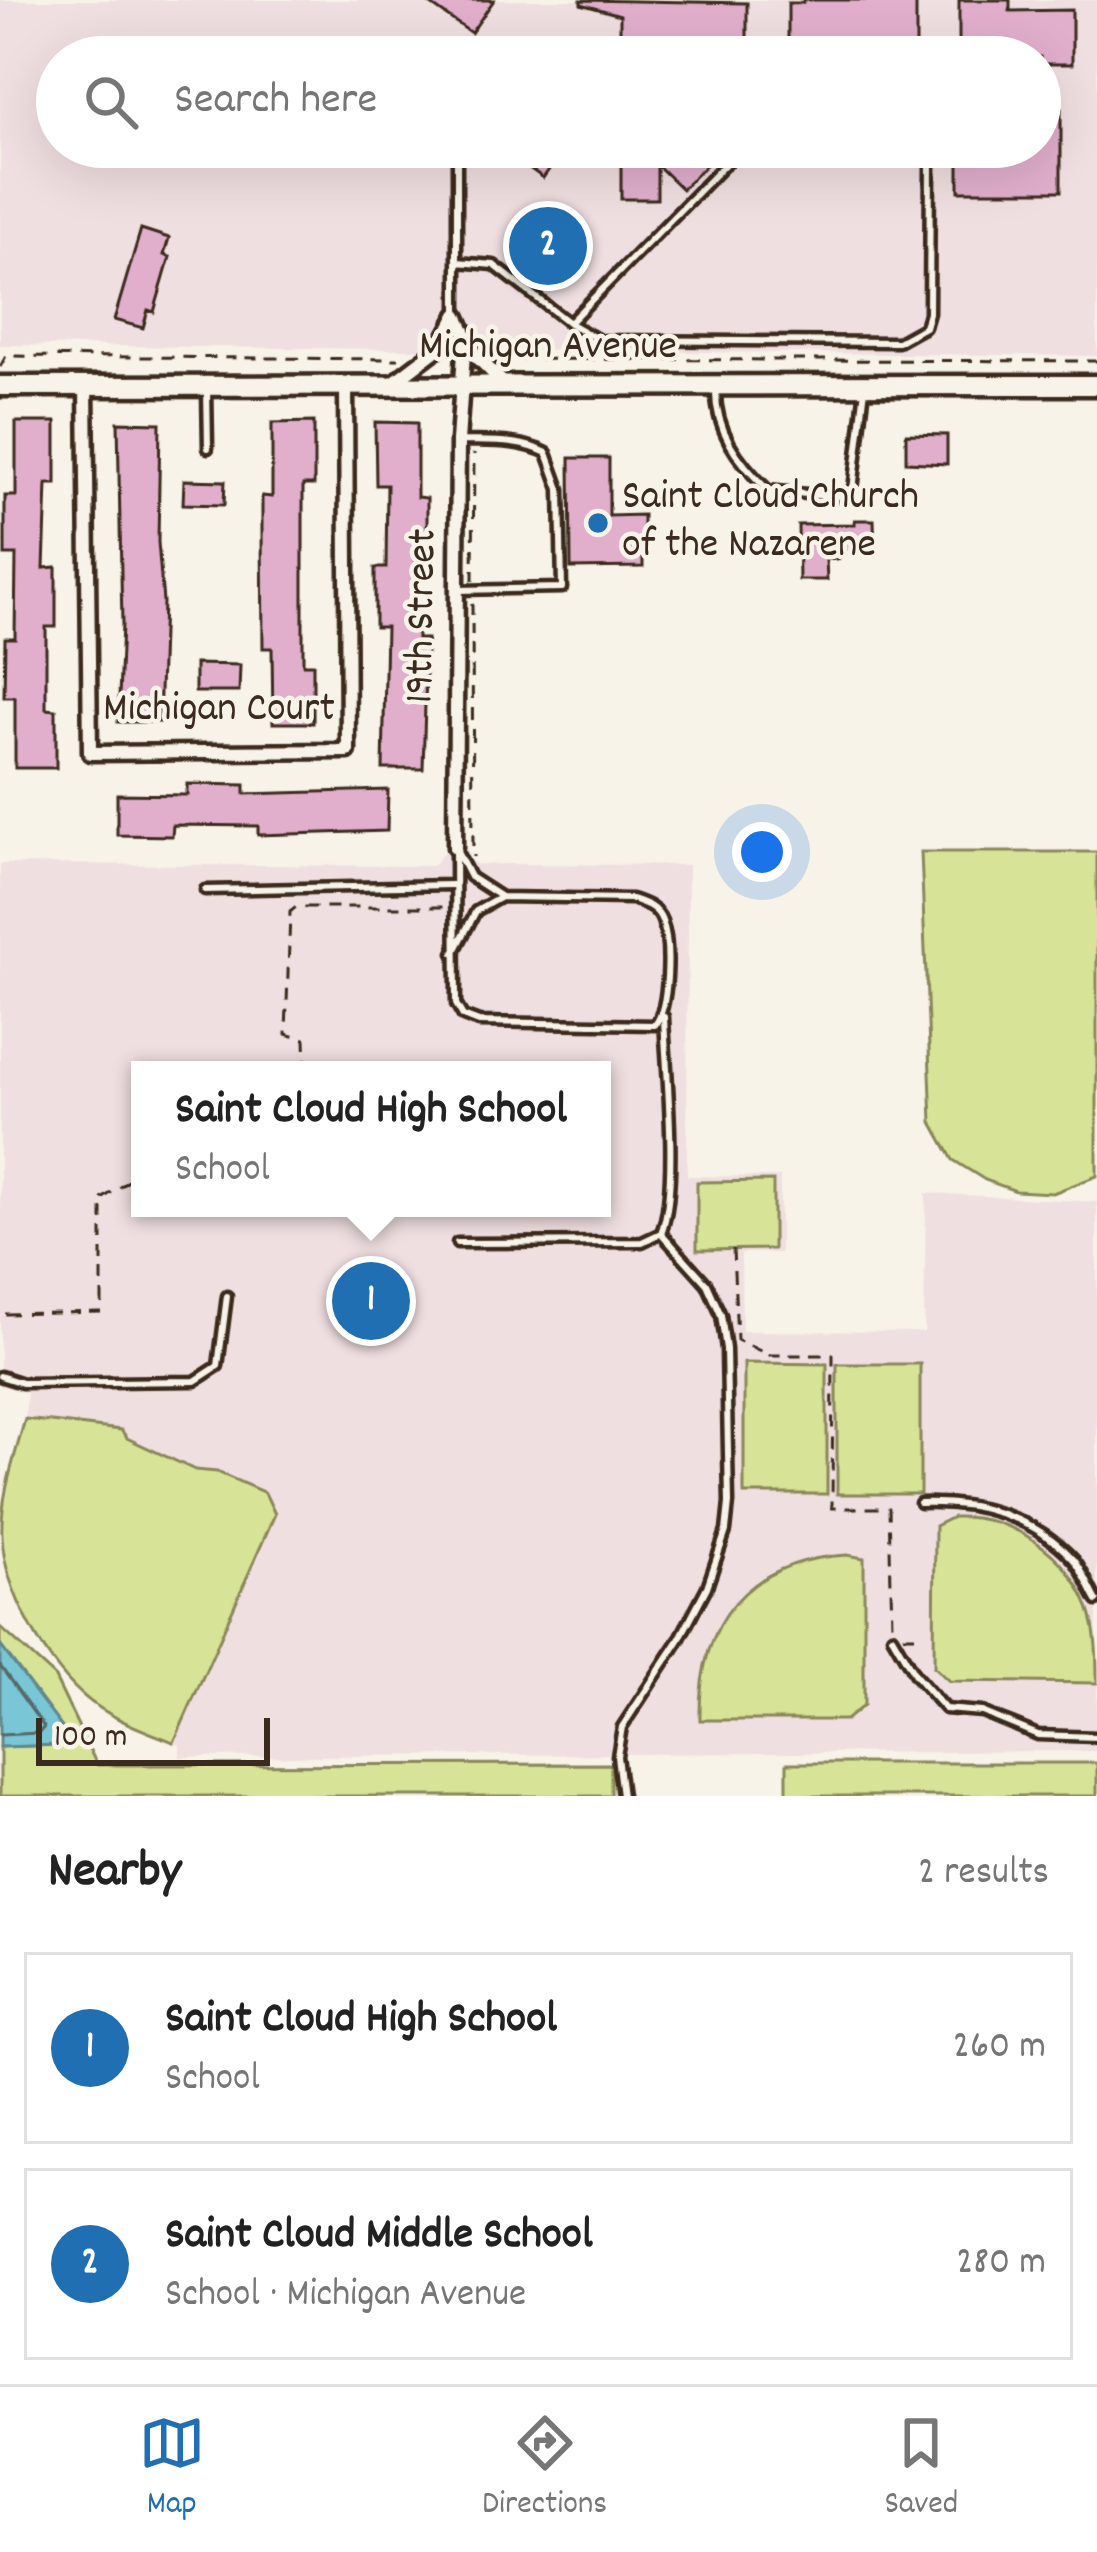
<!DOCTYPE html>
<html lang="en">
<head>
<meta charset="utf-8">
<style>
  :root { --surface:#fff; --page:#f2f2f2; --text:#222; --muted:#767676; --line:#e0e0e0; --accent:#1f6fb2 }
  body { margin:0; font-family:Dekko,sans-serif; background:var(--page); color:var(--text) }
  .scale { position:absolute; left:36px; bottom:30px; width:234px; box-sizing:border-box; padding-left:12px; border:6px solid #3b2a1e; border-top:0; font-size:33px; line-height:42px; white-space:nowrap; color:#3b2a1e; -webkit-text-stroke:9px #f7f3e8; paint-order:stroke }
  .you { position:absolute; left:762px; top:852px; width:42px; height:42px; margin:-30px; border:9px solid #fff; border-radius:50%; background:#1a73e8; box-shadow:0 0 0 18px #1a73e833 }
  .badge { display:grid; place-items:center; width:78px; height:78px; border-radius:50%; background:var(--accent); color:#fff; font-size:39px; font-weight:700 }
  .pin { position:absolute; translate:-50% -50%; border:6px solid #fff; box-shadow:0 3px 12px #0006 }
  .popup { position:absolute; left:131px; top:1061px; width:480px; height:156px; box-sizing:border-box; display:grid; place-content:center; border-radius:0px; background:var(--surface); filter:drop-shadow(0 3px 9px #0005); font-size:39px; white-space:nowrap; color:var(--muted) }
  .popup b { font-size:45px; color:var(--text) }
  .popup::after { content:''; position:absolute; left:50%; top:100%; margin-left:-24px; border:24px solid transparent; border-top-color:var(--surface) }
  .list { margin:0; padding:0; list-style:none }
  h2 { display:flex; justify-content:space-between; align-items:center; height:156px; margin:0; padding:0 48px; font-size:51px }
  h2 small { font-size:39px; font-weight:400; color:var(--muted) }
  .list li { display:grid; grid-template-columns:78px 1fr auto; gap:36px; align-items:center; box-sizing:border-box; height:192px; margin:0 24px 24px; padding:0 24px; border:3px solid var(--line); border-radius:0px }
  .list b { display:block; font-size:45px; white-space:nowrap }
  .list p { margin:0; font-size:39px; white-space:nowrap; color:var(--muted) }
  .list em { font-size:39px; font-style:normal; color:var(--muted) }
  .icon { flex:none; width:66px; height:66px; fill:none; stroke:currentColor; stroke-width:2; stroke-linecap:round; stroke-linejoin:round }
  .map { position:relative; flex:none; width:1097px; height:1796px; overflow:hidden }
  .search { position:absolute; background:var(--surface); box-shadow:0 12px 48px #0002; left:36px; right:36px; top:36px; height:132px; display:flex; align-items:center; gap:30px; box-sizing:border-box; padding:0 42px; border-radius:66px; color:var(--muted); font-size:45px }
  .sheet { height:588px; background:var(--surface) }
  nav { display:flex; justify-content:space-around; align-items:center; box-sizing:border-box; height:168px; border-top:3px solid var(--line); background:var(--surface); font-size:33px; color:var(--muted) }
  nav a { display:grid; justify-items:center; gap:6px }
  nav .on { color:var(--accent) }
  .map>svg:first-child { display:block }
</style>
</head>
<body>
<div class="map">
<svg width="1097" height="1796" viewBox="0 0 1097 1796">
  <rect width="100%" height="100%" fill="#f7f3e8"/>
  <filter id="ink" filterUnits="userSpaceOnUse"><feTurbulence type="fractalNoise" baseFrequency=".00833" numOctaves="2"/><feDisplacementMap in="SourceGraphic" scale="24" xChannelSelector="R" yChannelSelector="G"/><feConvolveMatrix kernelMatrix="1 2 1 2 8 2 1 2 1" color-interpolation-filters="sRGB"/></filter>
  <g filter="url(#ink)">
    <path fill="#f0dfe0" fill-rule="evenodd" d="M0,0h1097v356l-1097,-11zM57,57h983v90h-983z
      M466,847l4,14 6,3 212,1 -1,311 93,1v76h-39l1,78 182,1 2,-139 171,9v549l-917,6v-12l-61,-24 -46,-35 -53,-76 -12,-33 -6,-42 3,-43 20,-73 2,-27 -27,-6v-522l433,2 14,-18zM140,1070h462v138h-462z"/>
    <path fill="#d7e497" stroke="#89875a" stroke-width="3" d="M921,852h176v324l-44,17 -37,-2 -31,-11 -32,-20 -21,-38z
      M773,1181v68l-76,1v-68z
      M744,1363l83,1v130h-83z
      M837,1364h83v130h-83z
      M25,1419l96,11 6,8 68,32 22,2 48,21 10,21 -101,228c-29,-11 -57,-21 -83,-40 -43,-32 -87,-112 -89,-166 -2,-40 13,-79 23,-117z
      M953,1517c59,-2 114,36 135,90 9,24 9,51 9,76l-148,-2 -15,-14 1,-141z
      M847,1555l17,3v147l-18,15h-146c-2,-98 47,-160 147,-165z
      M0,1627l54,49 43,89 514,-1v32h-611v-49l59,-2 -59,-100z
      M787,1763h310v33h-310z"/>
    <path fill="#79c7d6" stroke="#60888c" stroke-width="3" d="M0,1645l66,88 -6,12 -60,2z"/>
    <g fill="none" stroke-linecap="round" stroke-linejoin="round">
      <path stroke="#546968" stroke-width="3" d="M0,1666l44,61 -5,6 -39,2"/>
    </g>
    <path fill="#e1afcc" stroke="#3b2a1e" stroke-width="3" d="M424,0h70l-23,33z
      M581,0l166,3v54h-127v-42l-39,-11z
      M803,0h113v57h-128v-54h15z
      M959,0h51v11l62,-1v54h-32v-7h-81z
      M1040,109h21v82h-102v-44h81z
      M500,147h65l-22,31z
      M621,147h103l-42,42 -25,-24v34h-36z
      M141,229l28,9 -5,17 6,2 -16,55 -6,-2 -5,18 -29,-8z
      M16,422h40v62h-9l-3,84 12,-1v60h-10v82l10,1v58h-41v-71h-11l1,-59h10l1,-83h-11v-59h11z
      M118,422l42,1 -2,119 5,60 -4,120h-41l4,-98z
      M314,422v63h-11v179h10v59h-40l-1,-75h-9l-1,-117v-35l10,1v-74z
      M375,422l42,1v74l10,1v58h-11l1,83h10l-4,130h-40l3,-142h-11v-59h11l1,-83h-11z
      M906,434l41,1v29l-41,-2z
      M570,458h39v58l34,-1v52l-72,1z
      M184,480l41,1 -1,24 -41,-1z
      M855,520h19l1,32h-36v7h-13l1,21h-28l-1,-55 57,-1z
      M195,664l45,1 -1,27h-44z
      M187,784l58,1v9l143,-4 -1,41 -129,4v-9l-85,-1 -1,11 -55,-1v-41l70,1z"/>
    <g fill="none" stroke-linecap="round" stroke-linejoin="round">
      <g stroke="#3b2a1e" stroke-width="15">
        <path id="lane" d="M451,147l6,10v158
          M457,262l37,3 75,58 30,17 299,2 27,-15 4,-14 1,-148 -10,-18
          M569,323l173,-176
          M716,387c-2,42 22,75 52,103l67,7 18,-7 12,-102
          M207,389l1,59
          M457,590l105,-2 -2,-99 -13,-36c-29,-14 -57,-11 -88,-12
          M456,850l14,27 31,20
          M205,890l247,-5
          M454,953l22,-42 25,-14 131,2c12,4 25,8 30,22 9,23 7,86 -7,104l-176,-3 -16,-6 -7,-12 -1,-153
          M457,1243l185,-1 19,-9c18,-45 5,-163 3,-216
          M0,1376l22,7 173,-2 23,-15 9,-70
          M920,1503c57,-2 114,13 154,57 9,11 16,29 23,41
          M892,1636l23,39 30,34 37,3 56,23 59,2
          M622,1796l-5,-40 5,-29 57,-87 28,-53 19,-56 3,-28 -3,-154 -5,-34 -14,-31 -46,-51"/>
      </g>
      <g stroke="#3b2a1e" stroke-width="21">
        <path id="street" d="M457,315l18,40 30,30
          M394,382l46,-35 17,-32
          M86,385l4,368 258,-2 -2,-365
          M455,848l3,-407 7,-103"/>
      </g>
      <g stroke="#3b2a1e" stroke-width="27">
        <path id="secondary" d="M0,386l1097,-1"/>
      </g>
      <path stroke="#3b2a1e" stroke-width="3" stroke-dasharray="12 9" stroke-linecap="butt" d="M499,359l598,2
        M0,367l6,-11 393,3
        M473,581l1,-128
        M472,603l1,254
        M306,1070l-1,-31 -19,-5 4,-122 6,-5h149
        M733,1249l4,91 32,15h64l-1,153h57l3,117
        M5,1314l97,-2v-113l38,-26
        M903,1636h19"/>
      <use href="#lane" stroke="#f7f3e8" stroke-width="6"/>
      <use href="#street" stroke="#f7f3e8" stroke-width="12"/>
      <use href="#secondary" stroke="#f7f3e8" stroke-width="18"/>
    </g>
  </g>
  <circle fill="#1f6fb2" stroke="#f7f3e8" stroke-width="4.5" cx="598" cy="523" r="12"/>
  <g text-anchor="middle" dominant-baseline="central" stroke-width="9" stroke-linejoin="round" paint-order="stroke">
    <g font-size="42" fill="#3b2a1e" stroke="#f7f3e8">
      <text x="548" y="349">Michigan Avenue</text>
      <text transform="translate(424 616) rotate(-89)">19th Street</text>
      <text x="219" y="711">Michigan Court</text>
    </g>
    <g font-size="42" fill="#3b2a1e" stroke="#f7f3e8" text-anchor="start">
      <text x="622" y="499">Saint Cloud Church<tspan x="622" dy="48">of the Nazarene</tspan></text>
    </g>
  </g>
</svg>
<div class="scale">100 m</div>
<div class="you"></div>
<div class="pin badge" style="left:371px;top:1301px">1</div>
<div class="popup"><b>Saint Cloud High School</b>School</div>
<div class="pin badge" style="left:548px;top:246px">2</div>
<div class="search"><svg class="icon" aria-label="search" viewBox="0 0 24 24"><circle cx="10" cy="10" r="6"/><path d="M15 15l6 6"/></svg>Search here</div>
</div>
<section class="sheet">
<h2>Nearby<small>2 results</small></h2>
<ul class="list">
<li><span class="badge">1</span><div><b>Saint Cloud High School</b><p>School</p></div><em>260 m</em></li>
<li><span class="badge">2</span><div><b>Saint Cloud Middle School</b><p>School · Michigan Avenue</p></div><em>280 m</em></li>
</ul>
</section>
<nav>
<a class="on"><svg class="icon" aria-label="map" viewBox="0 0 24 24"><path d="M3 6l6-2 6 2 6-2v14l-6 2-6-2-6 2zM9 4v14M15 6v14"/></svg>Map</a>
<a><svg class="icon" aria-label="directions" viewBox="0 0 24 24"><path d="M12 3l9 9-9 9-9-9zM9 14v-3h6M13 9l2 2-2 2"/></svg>Directions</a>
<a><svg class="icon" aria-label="saved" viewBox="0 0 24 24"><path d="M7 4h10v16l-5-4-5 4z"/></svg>Saved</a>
</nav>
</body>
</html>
